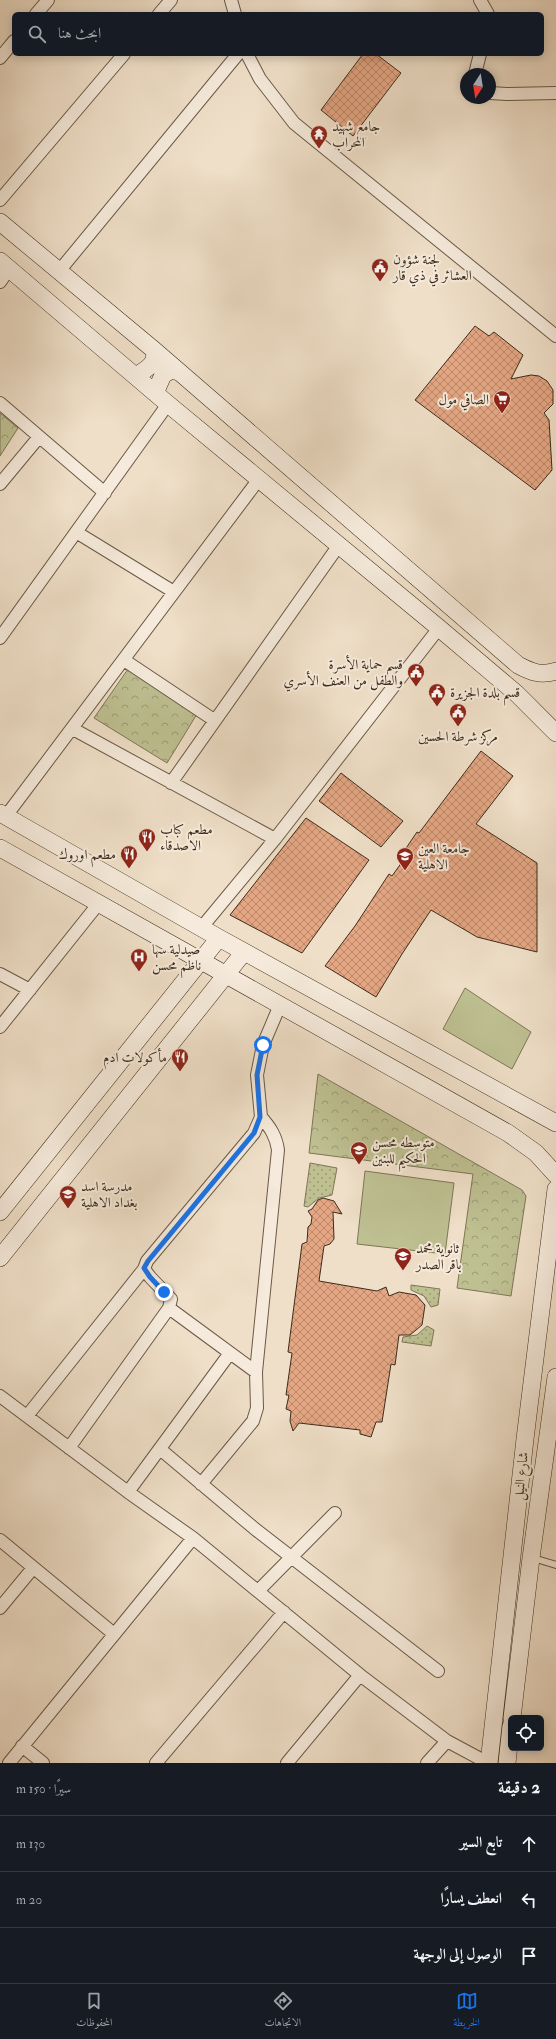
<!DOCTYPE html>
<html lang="ar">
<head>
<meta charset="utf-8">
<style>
  :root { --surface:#171b24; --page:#20242c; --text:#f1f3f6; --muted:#9ea1a6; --line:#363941; --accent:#1a73e8 }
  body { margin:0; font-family:"IM FELL Double Pica",Amiri,serif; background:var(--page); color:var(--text); direction:rtl }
  .controls { position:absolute; right:12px; bottom:12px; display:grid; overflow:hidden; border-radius:6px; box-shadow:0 2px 10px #0003 }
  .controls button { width:36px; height:36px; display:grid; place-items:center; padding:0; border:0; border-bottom:1px solid var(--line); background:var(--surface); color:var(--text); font:20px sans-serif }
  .compass { position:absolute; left:460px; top:68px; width:36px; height:36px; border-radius:50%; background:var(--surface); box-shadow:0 2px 10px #0003; rotate:192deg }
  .stop { position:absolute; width:12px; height:12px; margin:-9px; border:3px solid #1a73e8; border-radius:50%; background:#fff }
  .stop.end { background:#1a73e8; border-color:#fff; box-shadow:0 1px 4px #0008 }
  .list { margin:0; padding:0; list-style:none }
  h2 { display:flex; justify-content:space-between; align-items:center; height:52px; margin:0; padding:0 16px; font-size:17px }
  h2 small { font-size:13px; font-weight:400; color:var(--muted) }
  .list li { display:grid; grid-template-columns:26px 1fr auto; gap:12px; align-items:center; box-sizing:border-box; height:56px; padding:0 16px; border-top:1px solid var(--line) }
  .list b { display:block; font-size:15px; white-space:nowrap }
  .list em { font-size:13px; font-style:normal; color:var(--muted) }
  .icon { flex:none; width:22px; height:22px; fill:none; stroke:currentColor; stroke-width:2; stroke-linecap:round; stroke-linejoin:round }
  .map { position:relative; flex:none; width:556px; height:1763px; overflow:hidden; direction:ltr }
  .search { position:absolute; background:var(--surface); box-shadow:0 2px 10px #0003; left:12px; right:12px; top:12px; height:44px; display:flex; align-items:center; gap:10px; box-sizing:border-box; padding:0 14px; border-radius:6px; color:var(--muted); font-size:15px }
  .sheet { height:220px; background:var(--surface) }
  nav { display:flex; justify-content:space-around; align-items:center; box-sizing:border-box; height:56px; border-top:1px solid var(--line); background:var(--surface); font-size:11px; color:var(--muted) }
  nav a { display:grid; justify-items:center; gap:2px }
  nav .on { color:var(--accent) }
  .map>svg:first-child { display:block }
</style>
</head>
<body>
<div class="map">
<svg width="556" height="1763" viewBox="0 0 556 1763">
  <defs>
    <pattern id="grass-dots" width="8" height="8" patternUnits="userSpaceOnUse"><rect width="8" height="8" fill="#bec092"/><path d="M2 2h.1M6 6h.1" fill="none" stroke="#9c9c76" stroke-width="1.8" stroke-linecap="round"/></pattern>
    <pattern id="park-crowns" width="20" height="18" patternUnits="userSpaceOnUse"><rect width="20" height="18" fill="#bec092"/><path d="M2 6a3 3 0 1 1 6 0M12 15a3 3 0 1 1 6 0" fill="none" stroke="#9c9c76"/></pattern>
    <pattern id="building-cross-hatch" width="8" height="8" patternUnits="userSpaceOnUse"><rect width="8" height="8" fill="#e4a683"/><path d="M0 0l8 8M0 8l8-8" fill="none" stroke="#ba876a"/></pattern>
  </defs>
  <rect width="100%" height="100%" fill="#efdfc8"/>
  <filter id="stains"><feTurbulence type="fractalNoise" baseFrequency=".005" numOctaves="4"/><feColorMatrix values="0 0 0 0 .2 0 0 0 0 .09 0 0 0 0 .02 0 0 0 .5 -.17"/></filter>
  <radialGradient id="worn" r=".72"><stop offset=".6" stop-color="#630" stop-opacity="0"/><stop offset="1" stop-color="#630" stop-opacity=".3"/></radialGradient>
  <path fill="url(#grass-dots)" stroke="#7e7656" d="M310,1163l27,5 -5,27 -13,3 -11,9 -4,-1z
    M411,1285l29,4 -2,16 -7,2 -7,-11 -13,-6z
    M427,1326l7,4 -3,16 -29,-4 1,-5 14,-2z"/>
  <path fill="url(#park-crowns)" stroke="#7e7656" d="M0,413l18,15 -18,28z
    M128,669l69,45 -30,49 -73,-45z
    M318,1074l204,116 4,6 -15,100 -54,-8 16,-114 -164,-21z"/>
  <path fill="#bec092" stroke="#7e7656" d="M465,988l66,44 -19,37 -69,-40z
    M365,1171l89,12 -9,71 -88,-10z"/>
  <path fill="url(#building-cross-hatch)" stroke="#3d2c1b" d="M363,54h13l25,19 -48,63 -32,-26z
    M475,326l14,10 5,-4 29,23 -12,24 20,-4 8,1 8,5 6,9v14l-9,9 5,7 3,50 -17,20 -120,-90z
    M481,751l32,25 -37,48 61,39v89l-60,-15 -46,-27 -29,44 -26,43 -51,-31 30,-40 34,-52 3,2 10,-14 -4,-2 19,-28 2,1z
    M341,773l62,48 -22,26 -62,-46z
    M306,818l63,42 -67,93 -72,-38z
    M323,1198l11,3 8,13 -9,-2 1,27 -4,5 -6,2 -5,35 58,10 9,-4 3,9 10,-4 17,3 9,10 -3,20 -12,10h-11l-4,30 -4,-1 -9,58h-6l-5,15 -11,-3v-4l-61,-7 -6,8 -3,-10 1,-10 -5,-2 3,-14h-3l6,-42 -4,-1 14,-108 5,-2 1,-15 3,-3 1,-7 -4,-6 4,-2 6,-9z"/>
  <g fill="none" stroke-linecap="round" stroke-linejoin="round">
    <g stroke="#6a5946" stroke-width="8">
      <path id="lane" d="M533,1558l23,7"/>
    </g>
    <g stroke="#6a5946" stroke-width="14">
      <path id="street" d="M231,0l4,14
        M480,0l8,14
        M36,14l12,-14
        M159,14l12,-14
        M247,54l13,25 34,44 262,213
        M0,58l14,-17
        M475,74l5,-20
        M490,93l17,1 49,-1
        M0,200l124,-146
        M60,270l178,-216
        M0,282l9,-13
        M0,403l105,90
        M0,484l39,-47
        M76,532l98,60
        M0,638l168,-234
        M124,660l90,60
        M73,729l202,110
        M171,783l168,-238
        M6,816l253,-337
        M202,927l73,-88 164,-211
        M0,974l30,16
        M0,1027l99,-124
        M169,1308l87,64
        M0,1396l128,96 65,46 167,137 87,66 41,22
        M27,1416l117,-147
        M69,1448l100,-140 2,-9 -21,-22 -6,-8 3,-8 107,-128 7,-16 -4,-42 6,-30 17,-40
        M160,1449l95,80 183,142
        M201,1484l52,-63 4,-13 -1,-36 22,-222c-2,-14 -8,-23 -17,-33
        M128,1492l102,-139
        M0,1540l114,94
        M259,1590l76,-77
        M0,1608l33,-40
        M22,1746l21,17
        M9,1763l184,-225
        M156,1763l128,-151
        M287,1763l73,-88
        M427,1763l20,-22"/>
    </g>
    <g stroke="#3d2c1b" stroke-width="18">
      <path id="secondary" d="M0,222l154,128 364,315c13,7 23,11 38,6
        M0,261l168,143 271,224 78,66 39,39
        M136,376c10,-7 22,-12 18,-26
        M155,393l8,-18 8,-5 8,2
        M0,813l219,125 337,185
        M0,848l508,285 28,20 20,22
        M0,1212l219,-274
        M0,1258l244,-306
        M512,1718l19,-160 25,-181
        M489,1763l36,-324 31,-250
        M507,1763l4,-37"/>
    </g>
    <use href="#lane" stroke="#f5eadb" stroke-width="6"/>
    <use href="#street" stroke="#f5eadb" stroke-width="12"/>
    <use href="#secondary" stroke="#f5eadb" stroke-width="17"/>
  </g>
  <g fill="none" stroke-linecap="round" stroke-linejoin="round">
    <path stroke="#1a73e8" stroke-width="5" d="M164,1292l-14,-15 -6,-9 4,-7 106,-128 6,-16 -3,-42 6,-30"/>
  </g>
  <defs>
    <g id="temple-pin" transform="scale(0.9)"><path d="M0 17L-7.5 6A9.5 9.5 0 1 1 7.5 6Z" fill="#8f2418" stroke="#f5eadb"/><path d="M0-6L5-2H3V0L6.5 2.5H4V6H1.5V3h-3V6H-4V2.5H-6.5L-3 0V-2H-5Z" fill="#fff"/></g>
    <g id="civic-pin" transform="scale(0.9)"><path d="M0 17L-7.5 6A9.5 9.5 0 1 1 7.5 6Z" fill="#8f2418" stroke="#f5eadb"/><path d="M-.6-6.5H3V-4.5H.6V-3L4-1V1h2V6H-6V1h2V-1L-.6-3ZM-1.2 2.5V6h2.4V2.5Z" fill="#fff"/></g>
    <g id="supermarket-pin" transform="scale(0.9)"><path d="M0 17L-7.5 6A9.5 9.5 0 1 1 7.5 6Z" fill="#8f2418" stroke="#f5eadb"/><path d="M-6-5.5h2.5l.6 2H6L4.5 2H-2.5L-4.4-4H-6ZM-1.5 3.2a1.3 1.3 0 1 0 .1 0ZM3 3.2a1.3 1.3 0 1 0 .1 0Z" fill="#fff"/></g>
    <g id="restaurant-pin" transform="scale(0.9)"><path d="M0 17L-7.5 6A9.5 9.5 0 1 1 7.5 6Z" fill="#8f2418" stroke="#f5eadb"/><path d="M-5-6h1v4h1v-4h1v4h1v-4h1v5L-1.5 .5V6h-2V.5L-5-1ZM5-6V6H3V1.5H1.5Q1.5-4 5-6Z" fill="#fff"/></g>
    <g id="university-pin" transform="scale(0.9)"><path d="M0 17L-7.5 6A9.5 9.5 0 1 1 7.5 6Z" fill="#8f2418" stroke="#f5eadb"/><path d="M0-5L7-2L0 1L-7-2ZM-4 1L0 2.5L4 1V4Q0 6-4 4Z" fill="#fff"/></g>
    <g id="hospital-pin" transform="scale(0.9)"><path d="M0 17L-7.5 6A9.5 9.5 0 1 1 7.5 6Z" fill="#8f2418" stroke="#f5eadb"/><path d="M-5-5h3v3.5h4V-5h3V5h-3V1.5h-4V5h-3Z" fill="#fff"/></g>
    <g id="school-pin" transform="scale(0.9)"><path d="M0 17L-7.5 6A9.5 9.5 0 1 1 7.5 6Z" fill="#8f2418" stroke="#f5eadb"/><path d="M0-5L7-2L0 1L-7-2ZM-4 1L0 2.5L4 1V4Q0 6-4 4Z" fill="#fff"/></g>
  </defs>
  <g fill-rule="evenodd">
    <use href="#temple-pin" x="319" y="134"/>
    <use href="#civic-pin" x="380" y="267"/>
    <use href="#supermarket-pin" x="502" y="399"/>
    <use href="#civic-pin" x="416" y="672"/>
    <use href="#civic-pin" x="437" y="692"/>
    <use href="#civic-pin" x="458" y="712"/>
    <use href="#restaurant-pin" x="147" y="837"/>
    <use href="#restaurant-pin" x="129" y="854"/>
    <use href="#university-pin" x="405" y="856"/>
    <use href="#hospital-pin" x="139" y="957"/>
    <use href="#restaurant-pin" x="180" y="1057"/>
    <use href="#school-pin" x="359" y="1150"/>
    <use href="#school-pin" x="68" y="1194"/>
    <use href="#school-pin" x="403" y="1256"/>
  </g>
  <g text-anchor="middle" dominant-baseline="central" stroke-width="4" stroke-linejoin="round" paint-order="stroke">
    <g font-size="14" fill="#3d2c1b" stroke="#f5eadb" text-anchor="start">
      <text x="332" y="126">جامع شهيد<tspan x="332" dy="16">المحراب</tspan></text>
      <text x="393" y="259">لجنة شؤون<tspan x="393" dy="16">العشائر في ذي قار</tspan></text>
      <text x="489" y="399" text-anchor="end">الصافي مول</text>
      <text x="403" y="664" text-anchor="end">قسم حماية الأسرة<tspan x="403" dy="16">والطفل من العنف الأسري</tspan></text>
      <text x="450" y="692">قسم بلدة الجزيرة</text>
      <text x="458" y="736" text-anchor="middle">مركز شرطة الحسين</text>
      <text x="160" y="829">مطعم كباب<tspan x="160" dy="16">الاصدقاء</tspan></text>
      <text x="418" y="848">جامعة العين<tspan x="418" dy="16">الاهلية</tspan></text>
      <text x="116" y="854" text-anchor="end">مطعم اوروك</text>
      <text x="152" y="949">صيدلية سها<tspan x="152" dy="16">ناظم محسن</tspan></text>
      <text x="167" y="1057" text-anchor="end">مأكولات ادم</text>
      <text x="372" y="1142">متوسطه محسن<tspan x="372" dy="16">الحكيم للبنين</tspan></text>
      <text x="81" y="1186">مدرسة اسد<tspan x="81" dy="16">بغداد الاهلية</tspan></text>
      <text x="416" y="1248">ثانوية محمد<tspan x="416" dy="16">باقر الصدر</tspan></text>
    </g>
    <g font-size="14" fill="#3d2c1b" stroke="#f5eadb">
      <text transform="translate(521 1476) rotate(-84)">شارع النيل</text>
    </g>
  </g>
  <rect width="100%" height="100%" filter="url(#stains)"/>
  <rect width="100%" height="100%" fill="url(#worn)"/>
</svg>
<div class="controls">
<button><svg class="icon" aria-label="locate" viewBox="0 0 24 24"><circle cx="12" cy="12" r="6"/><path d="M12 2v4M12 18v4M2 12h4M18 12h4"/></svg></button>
</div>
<svg class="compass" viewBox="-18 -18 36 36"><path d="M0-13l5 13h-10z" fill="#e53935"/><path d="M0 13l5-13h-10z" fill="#9ea1a6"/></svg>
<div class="stop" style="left:263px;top:1045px"></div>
<div class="stop end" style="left:164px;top:1292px"></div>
<div class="search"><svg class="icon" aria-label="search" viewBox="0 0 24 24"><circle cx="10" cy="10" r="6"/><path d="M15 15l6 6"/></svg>ابحث هنا</div>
</div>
<section class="sheet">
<h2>2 دقيقة<small>سيرًا · 150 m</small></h2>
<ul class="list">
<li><svg class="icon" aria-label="ahead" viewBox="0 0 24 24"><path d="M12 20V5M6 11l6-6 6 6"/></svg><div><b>تابع السير</b></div><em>130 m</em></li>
<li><svg class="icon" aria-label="left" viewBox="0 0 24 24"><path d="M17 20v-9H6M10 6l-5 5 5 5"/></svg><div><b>انعطف يسارًا</b></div><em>20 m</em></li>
<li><svg class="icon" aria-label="arrive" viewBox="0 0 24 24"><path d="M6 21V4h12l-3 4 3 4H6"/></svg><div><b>الوصول إلى الوجهة</b></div></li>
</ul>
</section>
<nav>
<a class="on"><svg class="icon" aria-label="map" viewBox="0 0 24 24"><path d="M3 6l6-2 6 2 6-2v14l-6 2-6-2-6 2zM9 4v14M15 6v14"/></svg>الخريطة</a>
<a><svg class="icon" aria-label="directions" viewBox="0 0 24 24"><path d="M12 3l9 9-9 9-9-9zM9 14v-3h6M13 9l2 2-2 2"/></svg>الاتجاهات</a>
<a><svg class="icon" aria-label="saved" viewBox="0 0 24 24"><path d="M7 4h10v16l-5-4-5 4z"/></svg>المحفوظات</a>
</nav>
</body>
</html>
